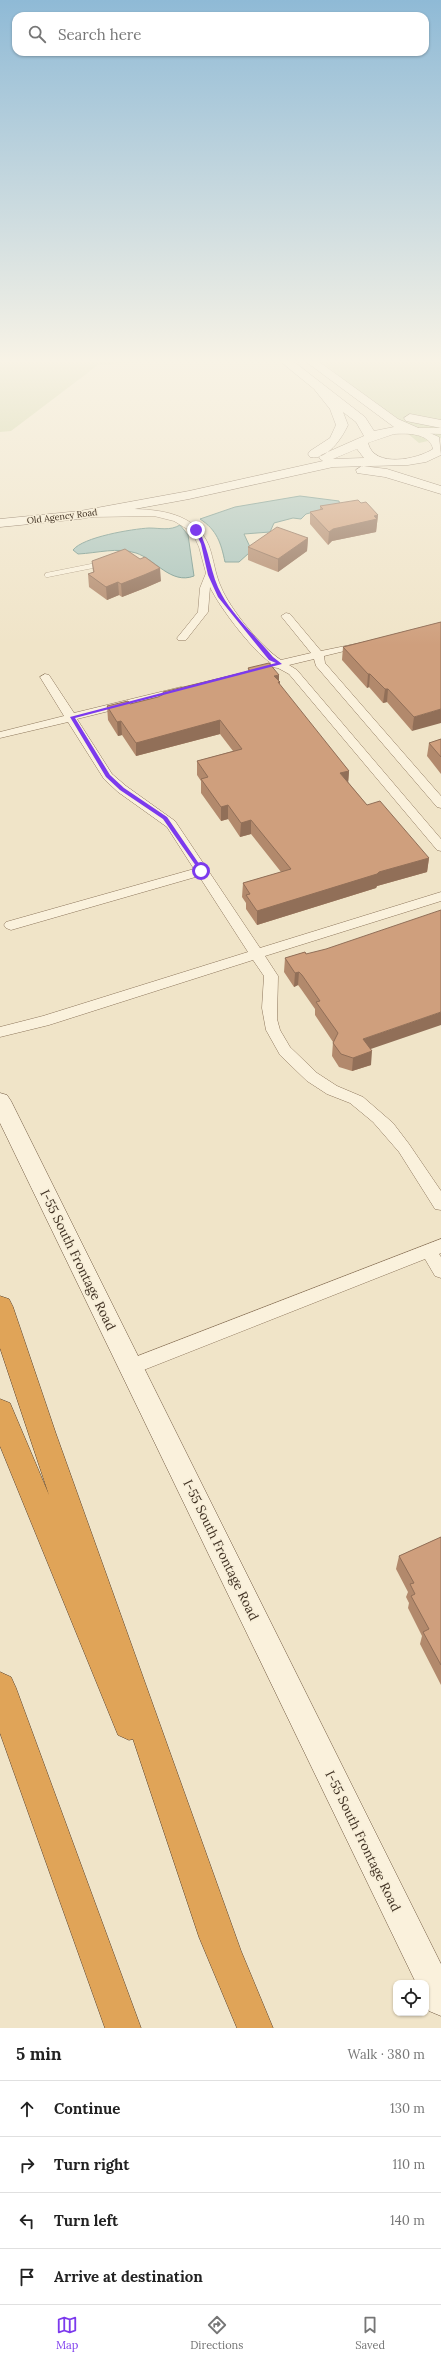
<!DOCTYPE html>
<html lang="en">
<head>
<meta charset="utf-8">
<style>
  :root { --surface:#fff; --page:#f6f6f6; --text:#222; --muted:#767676; --line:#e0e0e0; --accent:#7c3aed }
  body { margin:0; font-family:Lora,serif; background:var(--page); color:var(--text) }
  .controls { position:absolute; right:12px; bottom:12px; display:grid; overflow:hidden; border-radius:8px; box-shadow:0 1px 3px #0004 }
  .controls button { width:36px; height:36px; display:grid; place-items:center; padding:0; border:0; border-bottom:1px solid var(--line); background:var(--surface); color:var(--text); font:20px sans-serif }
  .stop { position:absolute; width:12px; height:12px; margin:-9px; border:3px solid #7c3aed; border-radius:50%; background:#fff }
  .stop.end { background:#7c3aed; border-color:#fff; box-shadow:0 1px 4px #0008 }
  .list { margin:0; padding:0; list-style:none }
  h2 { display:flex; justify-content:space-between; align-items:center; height:52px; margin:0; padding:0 16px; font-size:17px }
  h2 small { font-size:13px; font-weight:400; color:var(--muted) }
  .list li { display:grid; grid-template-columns:26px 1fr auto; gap:12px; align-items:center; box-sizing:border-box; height:56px; padding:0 16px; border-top:1px solid var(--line) }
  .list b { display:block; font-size:15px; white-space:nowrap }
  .list em { font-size:13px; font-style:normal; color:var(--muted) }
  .icon { flex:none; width:22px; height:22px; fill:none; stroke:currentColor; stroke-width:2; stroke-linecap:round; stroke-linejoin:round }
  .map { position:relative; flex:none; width:441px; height:2028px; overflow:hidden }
  .search { position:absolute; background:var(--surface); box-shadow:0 1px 3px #0004; left:12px; right:12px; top:12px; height:44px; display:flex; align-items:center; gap:10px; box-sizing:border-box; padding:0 14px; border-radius:12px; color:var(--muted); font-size:15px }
  .sheet { height:276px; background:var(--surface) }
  nav { display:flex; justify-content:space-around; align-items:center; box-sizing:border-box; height:56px; border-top:1px solid var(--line); background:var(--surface); font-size:11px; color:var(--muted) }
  nav a { display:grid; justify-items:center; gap:2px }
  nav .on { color:var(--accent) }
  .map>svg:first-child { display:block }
</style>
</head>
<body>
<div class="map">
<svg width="441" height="2028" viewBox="0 0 441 2028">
  <rect width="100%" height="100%" fill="#f0e4c8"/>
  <path fill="#c9cf9b" d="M0,361h154l-56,4 -87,66 -11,1z
    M321,361h120v77l-22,5z"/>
  <path fill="#a9c4bc" stroke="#6f938a" d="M300,496l39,5 1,4 -34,9 -5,5 -8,-1 -19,5 -4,9 -26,2 6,13 -1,6 -10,9h-14c-4,-19 -8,-32 -25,-43l35,-12z
    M180,525l8,10 6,41c-23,9 -39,-17 -58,-23 -19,-6 -38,0 -58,1l-5,-4c10,-13 59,-21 76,-22 11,0 21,3 31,-3z"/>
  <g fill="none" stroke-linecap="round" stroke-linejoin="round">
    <g stroke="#8d765c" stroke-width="5">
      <path id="lane" d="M47,575l55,-11"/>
    </g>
    <g stroke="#8d765c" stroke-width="1">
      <path id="street" d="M415,428h26v6l-29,-1 -1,-2z
        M128,509c32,0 68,4 81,37 5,14 6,28 12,41 9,22 40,60 60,73l30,-7 -30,-37 5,-3 4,1 31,37 44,-9v4l-41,10 1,7 116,133v12l-4,-1 -121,-141 -2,-7 -25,6 8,5 144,169v12l-4,-1 -148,-176 -11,-6 -7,-1v-4c-19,-13 -51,-55 -61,-76l-2,25 -22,28h-8l-1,-2 21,-26 2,-24 6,-15 -7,-26 -7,-15 -18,-11 -20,-5 -63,1 -5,-3 5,-3z
        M45,674l4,1 25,38 107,-26 4,1v4l-108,27 35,55 14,12 49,35 85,127 181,-56v9l-176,55 13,20 -1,43 3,11 10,17 27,26 20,13 26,11 30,26 16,21 32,47v19l-6,-1 -36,-57 -26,-30 -23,-19 -23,-9 -20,-13 -27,-26 -14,-25 -4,-22 2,-32 -11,-16 -204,65 -49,12v-10l43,-11 205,-64 -49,-76 -188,54 -5,-2 -2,-3 2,-3 188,-53 -27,-42 -49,-35 -14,-13 -36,-57 -68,16v-6l64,-16 -24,-39z
        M441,1239v14l-2,1 2,3v21l-6,-2 -10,-17 -294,116 -6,-2 -3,-6 3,-6z"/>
    </g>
    <g stroke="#6f573f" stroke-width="1">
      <path id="secondary" d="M280,361h13l72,56 9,14 20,-4 -89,-66h13l80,58 41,18 2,18 -15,7 -18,3 -75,2 -144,32 -109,20 -80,8v-8l80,-8 109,-20 134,-30 -4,-3 2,-3 43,-19 -8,-14 -13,-10 5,13c-6,13 -21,36 -38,32l-2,-3 2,-3 20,-13 6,-13 -6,-16 -16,-20zM394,434c13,-1 36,-1 39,15 -15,10 -59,20 -65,-6zM357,449l7,9 -31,1z
        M410,414l31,6v8l-35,-7 -2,-3z
        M362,466l25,3 54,17v8l-56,-17 -28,-4 -1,-3z
        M0,1093l7,2 4,6 430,863v52l-12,-5 -3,-7v-21h-10l-416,-860z"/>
    </g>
    <g stroke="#5b4430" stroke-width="1">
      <path id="highway" d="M0,1296l9,3 4,8 43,127 185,517 32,77h-36l-38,-91 -66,-198 -4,1 -11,-5 -118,-289v-47l10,4 39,92 -49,-147z
        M0,1672l11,5 5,11 125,340h-36l-105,-295z"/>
    </g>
    <use href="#lane" stroke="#faf1dc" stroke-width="4.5"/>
    <use href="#street" fill="#faf1dc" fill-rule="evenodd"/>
    <use href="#secondary" fill="#faf1dc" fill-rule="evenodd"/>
    <use href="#highway" fill="#e0a458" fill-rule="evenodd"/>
  </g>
  <path fill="#b2896c" d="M361,503l17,12 -2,17 -44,9 -4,4 -18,-21v-12l10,-2v-4z
    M308,538l-1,13 -29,21 -30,-12v-13z
    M92,561l69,20 -16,7 -23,9 -3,-2 -12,5 -18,-13 -1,-13 5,-2z
    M441,622l-29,109 -25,-29 -4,1 -14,-16 -2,1 -25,-28 1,-13z
    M248,668l31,13v4l70,86 -1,11 19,23 62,53 -2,14 -50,14 -1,2 -119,37 -11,-16v-6l-4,-6 1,-14 38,-11 -30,-38 -11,3 -12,-18 -7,2 -20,-28v-12l-4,-6v-14l36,-10 -13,-17 -84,22 -14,-21 -4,1 -10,-16 -1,-14 23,-2 28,-7 5,-3v-2l85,-21z
    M441,739v35l-14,-18 2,-13z
    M305,952l66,97v16l-19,6 -13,-4 -7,-11 1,-14 -18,-27v-6l-14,-20 -3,-4 -4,2 -10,-15 1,-14z
    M441,1537v148l-21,-41 2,-8 -14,-28 1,-5 -3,-6 2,-5 -12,-23 3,-13z"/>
  <path fill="#916f58" d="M378,515l-2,17 -44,9 -4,4 1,-13 4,-3z
    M308,538l-1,13 -29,21v-13z
    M160,568l1,13 -16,7 -23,9 -1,-13z
    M118,582l1,13 -12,5 -1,-13z
    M368,674h2l-1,13 -2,1z
    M279,675v7h1l-1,14 -5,-20z
    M385,689h3l-1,13 -4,1z
    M441,709v14l-29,8 2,-14z
    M220,720v14l-84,22v-13z
    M121,721l1,14 -4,1 -1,-14z
    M349,771l-1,14 -8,-12z
    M228,805v14l-7,2v-14z
    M251,820v14l-11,3 1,-14z
    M429,858l-2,14 -50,14 -1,2 -119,37v-14l122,-39z
    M299,972l-1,13 -4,2 1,-14z
    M441,1012v13l-79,27 1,-13z
    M372,1051l-1,14 -19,6 1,-13z"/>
  <path fill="#cf9f7d" stroke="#916f58" d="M358,500l3,3 5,-1 12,13 -4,1 3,3 -44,10 -4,3 -19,-20 13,-3 -3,-3z
    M277,527l31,11 -30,21 -30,-12z
    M125,549l15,10 5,-2 15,11 -16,7 -23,9 -3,-2 -12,5 -18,-13 6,-2 -2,-11z
    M441,622v87l-27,8 -26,-28h-3l-15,-15h-2l-25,-27z
    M269,663l10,12 -5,1 6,6h-2l71,89 -9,2 27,32 13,-4 49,57 -50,14 -2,2 -120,37 -11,-16 4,-1 -7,-11 48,-14 -40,-49 -10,3 -13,-18 -7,2 -20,-28 7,-2 -11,-16 45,-12 -22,-29 -84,23 -15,-22 -4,1 -10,-16 21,-5 2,3 28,-7 6,-3 -1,-2 87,-21 -2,-3z
    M441,739v18l-12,-14z
    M441,910v102l-78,27 9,12 -19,7 -12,-4 -8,-11 5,-10 -22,-31 4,-1 -18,-26 -3,-3 -4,1 -10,-15 20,-6 1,2 20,-5z
    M441,1537v128l-18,-33 6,-3 -18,-33 4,-2 -5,-10 4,-1 -15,-27z"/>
  <linearGradient id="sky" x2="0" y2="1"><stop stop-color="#8fbad6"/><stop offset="0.56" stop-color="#f8f3e6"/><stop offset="1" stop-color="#f8f3e6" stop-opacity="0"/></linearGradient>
  <rect width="441" height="645" fill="url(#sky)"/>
  <path fill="#7c3aed" d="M194,529h4c12,21 12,46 24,66 11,20 36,44 51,62l9,7 -207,54 35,57 14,13 43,29 37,54 -3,2 -38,-54 -43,-29 -14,-13 -36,-60 206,-54 -7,-3 -51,-63 -10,-22 -7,-31z"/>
  <g text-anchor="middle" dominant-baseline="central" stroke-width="3" stroke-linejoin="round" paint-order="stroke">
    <g font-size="9" fill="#3d2e20" stroke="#f7eed8">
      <text transform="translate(62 516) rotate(-7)">Old Agency Road</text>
    </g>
    <g font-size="13" fill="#3d2e20" stroke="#f7eed8">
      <text transform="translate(78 1260) rotate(64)">I-55 South Frontage Road</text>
      <text transform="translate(221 1550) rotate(64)">I-55 South Frontage Road</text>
      <text transform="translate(363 1841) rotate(64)">I-55 South Frontage Road</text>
    </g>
  </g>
</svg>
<div class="controls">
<button><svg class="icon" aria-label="locate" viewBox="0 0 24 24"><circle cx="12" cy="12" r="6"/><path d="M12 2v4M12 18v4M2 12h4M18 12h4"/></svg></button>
</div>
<div class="stop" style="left:201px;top:871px"></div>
<div class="stop end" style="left:196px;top:530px"></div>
<div class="search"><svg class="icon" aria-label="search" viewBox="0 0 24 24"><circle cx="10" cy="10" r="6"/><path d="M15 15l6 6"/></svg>Search here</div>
</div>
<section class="sheet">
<h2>5 min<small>Walk · 380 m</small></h2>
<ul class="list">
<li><svg class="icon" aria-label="ahead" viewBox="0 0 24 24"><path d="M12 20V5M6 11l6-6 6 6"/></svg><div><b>Continue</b></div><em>130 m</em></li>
<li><svg class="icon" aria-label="right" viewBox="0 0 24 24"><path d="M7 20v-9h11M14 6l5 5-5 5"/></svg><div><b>Turn right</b></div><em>110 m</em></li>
<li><svg class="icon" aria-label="left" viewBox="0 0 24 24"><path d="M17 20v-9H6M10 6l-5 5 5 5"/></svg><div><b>Turn left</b></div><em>140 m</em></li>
<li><svg class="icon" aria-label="arrive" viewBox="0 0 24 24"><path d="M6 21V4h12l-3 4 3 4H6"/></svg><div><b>Arrive at destination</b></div></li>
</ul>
</section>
<nav>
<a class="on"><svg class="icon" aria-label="map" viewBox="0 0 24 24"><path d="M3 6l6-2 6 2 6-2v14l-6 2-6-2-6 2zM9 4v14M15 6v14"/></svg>Map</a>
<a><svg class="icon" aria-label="directions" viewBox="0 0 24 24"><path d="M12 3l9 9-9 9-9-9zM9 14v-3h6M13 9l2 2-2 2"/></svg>Directions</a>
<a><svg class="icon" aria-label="saved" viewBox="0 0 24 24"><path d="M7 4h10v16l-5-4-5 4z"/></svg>Saved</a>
</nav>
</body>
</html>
